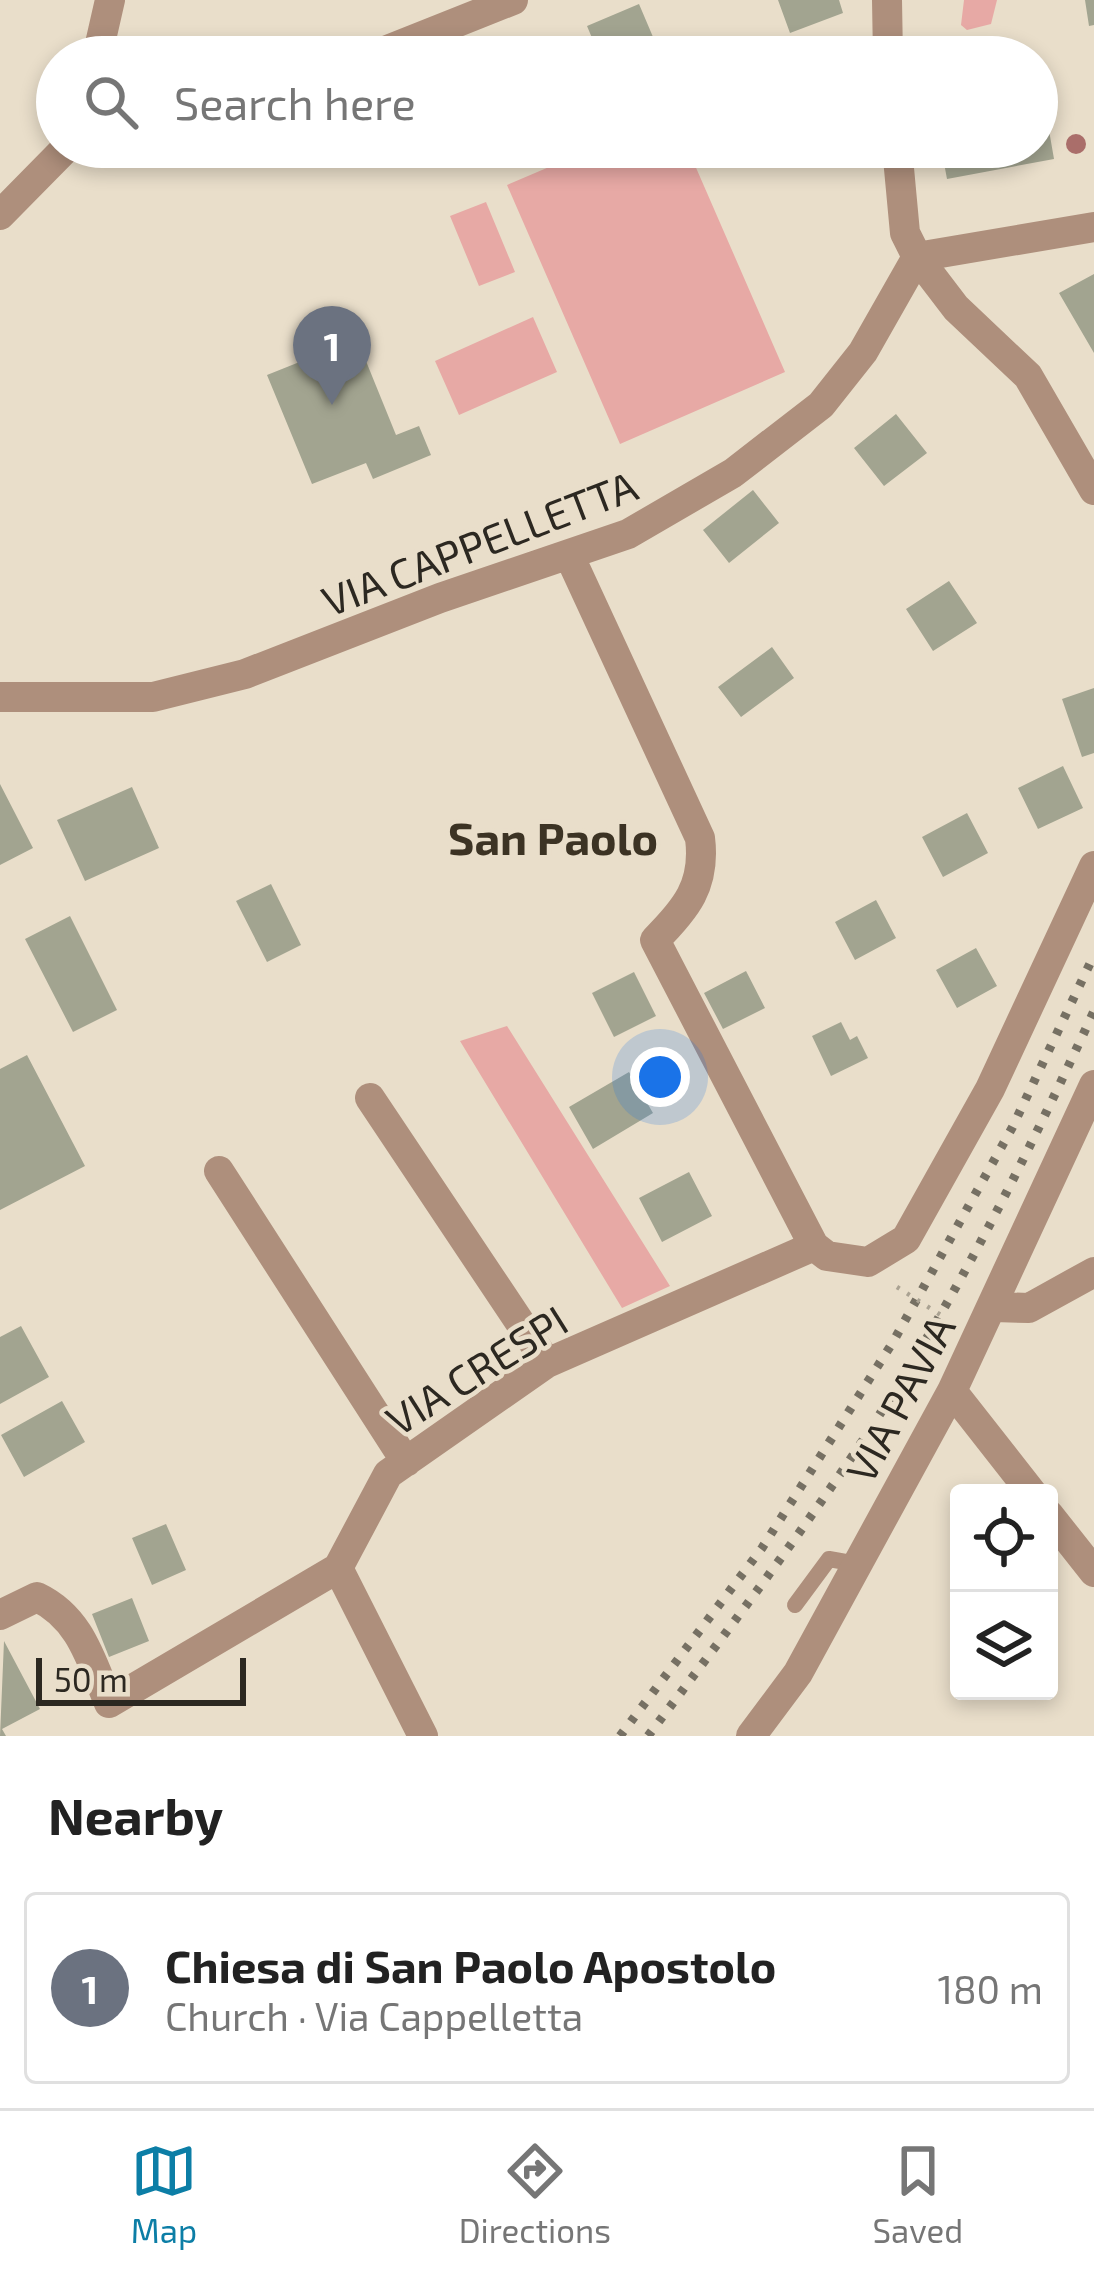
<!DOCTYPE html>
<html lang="en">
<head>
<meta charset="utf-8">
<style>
  :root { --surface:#fff; --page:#f6f6f6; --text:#222; --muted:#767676; --line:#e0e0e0; --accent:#0c7ea6 }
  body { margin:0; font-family:"Exo 2",sans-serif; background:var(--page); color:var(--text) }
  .controls { position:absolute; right:36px; bottom:36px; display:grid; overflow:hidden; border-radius:12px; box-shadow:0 6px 18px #0003 }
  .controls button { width:108px; height:108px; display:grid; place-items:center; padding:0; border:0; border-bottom:3px solid var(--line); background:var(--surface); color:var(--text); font:60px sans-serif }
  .scale { position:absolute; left:36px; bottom:30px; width:210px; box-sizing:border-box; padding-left:12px; border:6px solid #2c2821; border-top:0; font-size:33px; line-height:42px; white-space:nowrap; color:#2c2821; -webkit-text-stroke:9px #e9deca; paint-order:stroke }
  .you { position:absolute; left:660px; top:1077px; width:42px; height:42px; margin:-30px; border:9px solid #fff; border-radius:50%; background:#1a73e8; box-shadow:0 0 0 18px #1a73e833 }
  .badge { display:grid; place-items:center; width:78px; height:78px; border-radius:50%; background:var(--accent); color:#fff; font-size:39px; font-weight:700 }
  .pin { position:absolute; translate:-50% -99px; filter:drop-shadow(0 3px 6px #0008) }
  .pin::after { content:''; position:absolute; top:63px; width:42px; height:36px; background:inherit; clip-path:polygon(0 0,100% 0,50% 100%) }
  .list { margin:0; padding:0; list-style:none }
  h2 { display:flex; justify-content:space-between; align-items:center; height:156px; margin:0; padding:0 48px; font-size:51px }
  h2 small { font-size:39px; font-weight:400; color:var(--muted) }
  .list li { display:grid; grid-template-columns:78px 1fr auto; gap:36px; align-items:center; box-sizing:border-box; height:192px; margin:0 24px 24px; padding:0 24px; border:3px solid var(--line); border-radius:12px }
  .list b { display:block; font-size:45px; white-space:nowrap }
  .list p { margin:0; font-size:39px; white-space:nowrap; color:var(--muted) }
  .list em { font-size:39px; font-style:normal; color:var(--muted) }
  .icon { flex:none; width:66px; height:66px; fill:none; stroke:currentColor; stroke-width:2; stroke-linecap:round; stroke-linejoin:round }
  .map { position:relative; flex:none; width:1094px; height:1736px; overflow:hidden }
  .search { position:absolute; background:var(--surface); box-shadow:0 6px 18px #0003; left:36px; right:36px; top:36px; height:132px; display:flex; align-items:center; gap:30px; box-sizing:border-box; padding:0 42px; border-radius:66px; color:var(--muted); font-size:45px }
  .sheet { height:372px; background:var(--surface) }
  nav { display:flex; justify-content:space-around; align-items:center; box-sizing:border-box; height:168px; border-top:3px solid var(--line); background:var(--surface); font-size:33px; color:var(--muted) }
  nav a { display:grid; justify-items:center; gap:6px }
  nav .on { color:var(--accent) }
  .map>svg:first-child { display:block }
</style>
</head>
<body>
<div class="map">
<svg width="1094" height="1736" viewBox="0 0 1094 1736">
  <rect width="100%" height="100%" fill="#e9deca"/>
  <path fill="#e7a9a5" d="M964,0h33l-6,24 -24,6 -6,-5z
    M596,147h91l98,225 -165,72 -113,-259z
    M486,202l29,70 -36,14 -29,-70z
    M533,317l24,55 -98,43 -24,-54z
    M507,1026l163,260 -48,22 -162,-267z"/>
  <path fill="#a2a490" d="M778,0h61l4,13 -53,20z
    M1085,0h9v25l-5,1z
    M639,4l17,40 -30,13h-26l-13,-31z
    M1046,113l8,46 -107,20 -6,-32h96v-32z
    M1094,274v79l-35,-60z
    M357,339l39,96 23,-9 12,29 -58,24 -7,-16 -54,21 -45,-109z
    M896,414l31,39 -43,33 -30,-38z
    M753,490l26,33 -50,40 -26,-33z
    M949,581l28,42 -44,28 -27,-42z
    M772,647l22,31 -53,39 -23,-30z
    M1094,688v65l-12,4 -20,-58z
    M1063,766l20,42 -45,21 -20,-41z
    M0,784l33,64 -33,17z
    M132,787l27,61 -74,33 -28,-61z
    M967,813l21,40 -45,24 -21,-40z
    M271,884l30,61 -34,17 -31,-61z
    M876,900l20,38 -41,22 -20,-38z
    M70,916l47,94 -44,22 -48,-93z
    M976,948l21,38 -40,22 -21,-38z
    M746,971l19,37 -42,21 -19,-36z
    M634,972l22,44 -42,21 -22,-44z
    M841,1022l9,18 7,-4 11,22 -37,18 -19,-40z
    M27,1055l58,111 -85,44v-141z
    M629,1072l24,41 -60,36 -24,-42z
    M689,1172l23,44 -50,26 -23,-44z
    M21,1326l28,51 -49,27v-67z
    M62,1401l23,41 -61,35 -23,-42z
    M166,1524l20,46 -34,15 -20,-47z
    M132,1598l17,43 -40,16 -17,-43z
    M4,1641l36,68 -38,20 4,7h-6z"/>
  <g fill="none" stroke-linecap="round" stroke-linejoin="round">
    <path stroke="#aaa292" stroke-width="4.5" stroke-dasharray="3 9" stroke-linecap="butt" d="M906,1414l-11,-6 52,-89"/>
    <path stroke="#ae8f7c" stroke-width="16" d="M795,1605l34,-46 28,5"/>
    <path stroke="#ae8f7c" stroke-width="30" d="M887,0l1,57
      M97,57l13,-57
      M370,57l143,-57
      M897,147l8,86 12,24 39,51 72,68 66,114
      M0,215l67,-68
      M0,697h153l92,-23 195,-76 188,-64 105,-61 88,-68 42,-53 54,-95 177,-30
      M370,1098l177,265
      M219,1171l187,291
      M814,1246l13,10 41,6 38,-23 84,-150 104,-223
      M994,1307l35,1 65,-36
      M952,1391l80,102
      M1049,1515l45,57
      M0,1615l37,-18c44,21 54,64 72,106l229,-135
      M423,1736l-85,-168 50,-94 159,-111 267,-117 -159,-306c31,-31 51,-55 45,-102l-130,-281
      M751,1736l47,-63 154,-282 142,-306"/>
    <path stroke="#767063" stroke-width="9" stroke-dasharray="6 12" stroke-linecap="butt" d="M620,1736l142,-188 131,-206 119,-214 82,-173
      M648,1736c92,-122 186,-244 265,-375 68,-112 126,-231 181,-350"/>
    <path stroke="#aaa292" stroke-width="4.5" stroke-dasharray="3 9" stroke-linecap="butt" d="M897,1287l50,32"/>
  </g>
  <circle fill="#aa6e6a" cx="1076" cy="144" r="10"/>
  <g text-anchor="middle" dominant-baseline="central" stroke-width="9" stroke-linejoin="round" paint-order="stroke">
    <g font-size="42" fill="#2c2821" stroke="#e9deca">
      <text transform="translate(479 542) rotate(-21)">VIA CAPPELLETTA</text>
      <text transform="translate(476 1369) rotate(-32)">VIA CRESPI</text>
      <text transform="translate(899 1398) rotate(-62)">VIA PAVIA</text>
    </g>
    <g font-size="45" font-weight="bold" fill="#3c3324" stroke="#e9deca">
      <text x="553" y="837">San Paolo</text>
    </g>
  </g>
</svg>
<div class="controls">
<button><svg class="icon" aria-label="locate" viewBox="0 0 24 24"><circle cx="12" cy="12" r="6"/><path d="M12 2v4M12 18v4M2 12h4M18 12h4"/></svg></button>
<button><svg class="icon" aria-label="layers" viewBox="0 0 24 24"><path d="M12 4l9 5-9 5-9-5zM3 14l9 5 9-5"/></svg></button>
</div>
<div class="scale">50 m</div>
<div class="you"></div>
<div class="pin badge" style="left:332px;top:405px;background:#6b7280">1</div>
<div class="search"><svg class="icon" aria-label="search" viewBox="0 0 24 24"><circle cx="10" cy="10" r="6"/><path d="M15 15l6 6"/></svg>Search here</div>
</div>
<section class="sheet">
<h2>Nearby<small></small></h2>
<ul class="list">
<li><span class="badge" style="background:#6b7280">1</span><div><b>Chiesa di San Paolo Apostolo</b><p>Church · Via Cappelletta</p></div><em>180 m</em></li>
</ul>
</section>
<nav>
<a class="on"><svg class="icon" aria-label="map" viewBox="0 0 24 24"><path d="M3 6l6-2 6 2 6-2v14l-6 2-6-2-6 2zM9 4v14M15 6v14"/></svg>Map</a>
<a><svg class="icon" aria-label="directions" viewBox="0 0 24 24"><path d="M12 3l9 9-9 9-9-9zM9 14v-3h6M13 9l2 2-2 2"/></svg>Directions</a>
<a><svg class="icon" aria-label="saved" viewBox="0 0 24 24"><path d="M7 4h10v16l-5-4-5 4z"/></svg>Saved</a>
</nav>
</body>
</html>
